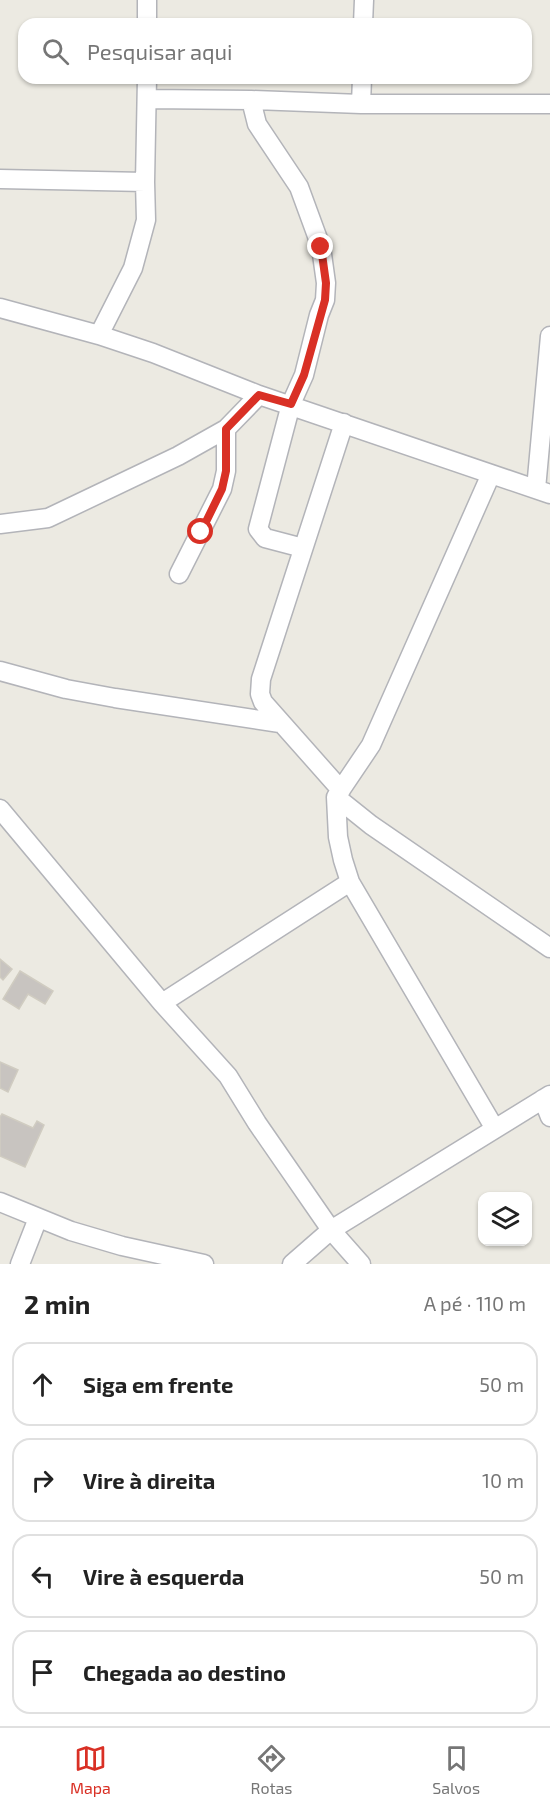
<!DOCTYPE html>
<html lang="pt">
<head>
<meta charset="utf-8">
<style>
  :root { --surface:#fff; --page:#f2f2f2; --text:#222; --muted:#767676; --line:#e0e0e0; --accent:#d93025 }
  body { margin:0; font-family:"Exo 2",sans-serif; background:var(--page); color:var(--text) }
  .controls { position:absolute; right:18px; bottom:18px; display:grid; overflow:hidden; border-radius:12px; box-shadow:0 2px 4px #0004 }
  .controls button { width:54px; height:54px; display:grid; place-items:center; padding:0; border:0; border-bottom:2px solid var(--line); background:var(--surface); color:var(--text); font:30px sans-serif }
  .stop { position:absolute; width:18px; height:18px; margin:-14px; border:4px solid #d93025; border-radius:50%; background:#fff }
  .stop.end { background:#d93025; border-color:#fff; box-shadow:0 2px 6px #0008 }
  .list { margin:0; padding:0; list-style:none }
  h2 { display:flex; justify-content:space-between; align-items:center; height:78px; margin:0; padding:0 24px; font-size:26px }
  h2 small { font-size:20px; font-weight:400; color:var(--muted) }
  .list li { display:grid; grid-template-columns:39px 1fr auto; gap:18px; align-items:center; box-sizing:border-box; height:84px; margin:0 12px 12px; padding:0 12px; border:2px solid var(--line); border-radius:18px }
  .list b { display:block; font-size:22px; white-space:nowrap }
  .list em { font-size:20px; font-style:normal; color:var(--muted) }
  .icon { flex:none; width:33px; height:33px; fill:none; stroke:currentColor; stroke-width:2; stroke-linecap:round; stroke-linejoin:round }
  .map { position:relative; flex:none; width:550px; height:1264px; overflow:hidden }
  .search { position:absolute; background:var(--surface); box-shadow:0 2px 4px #0004; left:18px; right:18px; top:18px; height:66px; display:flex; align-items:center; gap:15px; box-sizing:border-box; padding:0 21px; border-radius:18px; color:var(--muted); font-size:22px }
  .sheet { height:462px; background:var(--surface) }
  nav { display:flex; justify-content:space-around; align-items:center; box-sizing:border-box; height:84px; border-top:2px solid var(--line); background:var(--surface); font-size:16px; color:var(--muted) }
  nav a { display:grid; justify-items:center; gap:3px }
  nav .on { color:var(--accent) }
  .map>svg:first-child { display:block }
</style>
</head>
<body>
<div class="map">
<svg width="550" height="1264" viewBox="0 0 550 1264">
  <rect width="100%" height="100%" fill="#eceae2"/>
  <path fill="#c8c4c0" stroke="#d0ccc1" stroke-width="1.5" d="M0,959l12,10 -9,11 -3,-3z
    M20,971l33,20 -8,13 -17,-10 -9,15 -16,-10z
    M0,1062l18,8 -10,22 -8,-4z
    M2,1114l31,14 4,-7 7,4 -19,42 -25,-11v-39z"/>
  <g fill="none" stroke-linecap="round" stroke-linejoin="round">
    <g stroke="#b3b4b9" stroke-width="21">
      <path id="minor" d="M147,24v-24
        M363,24l1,-24
        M147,99l104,1 110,4h189
        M251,100l6,24 42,63 22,60 5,36 -1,17 -6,15 -15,60 -13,29 -33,125 7,9 38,10
        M361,104l1,-26
        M0,179l145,3
        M0,308l99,27 54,18 106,42 291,99
        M99,335l34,-67 13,-48 -1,-38 2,-104
        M491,474l-120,271 -35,52 2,40 5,23 7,22 145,247
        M536,489l14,-153
        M0,524l48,-6 130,-62 48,-27 33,-34
        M179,574l43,-85 4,-18v-42
        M0,671l66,18 49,9 165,25
        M341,790l-78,-88 -3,-8 1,-15 83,-256
        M336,797l35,28 179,123
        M0,809l162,194 66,73 29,47 74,107 30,34
        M162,1003l188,-121
        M543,1099l7,18
        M0,1202l71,29 51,15 82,18
        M20,1264l18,-46
        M292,1264l39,-34 219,-135"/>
    </g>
    <use href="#minor" stroke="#fff" stroke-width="18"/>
  </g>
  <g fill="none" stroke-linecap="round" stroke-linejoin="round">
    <path stroke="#d93025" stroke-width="8" d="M201,532l21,-43 4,-18v-42l33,-34 32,9 13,-29 21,-75 1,-17 -5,-36"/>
  </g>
</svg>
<div class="controls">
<button><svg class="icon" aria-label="layers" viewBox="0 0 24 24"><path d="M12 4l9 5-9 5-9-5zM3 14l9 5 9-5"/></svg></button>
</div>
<div class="stop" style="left:201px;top:532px"></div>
<div class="stop end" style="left:321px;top:247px"></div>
<div class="search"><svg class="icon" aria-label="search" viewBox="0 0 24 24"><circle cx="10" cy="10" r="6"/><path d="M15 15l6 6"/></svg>Pesquisar aqui</div>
</div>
<section class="sheet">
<h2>2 min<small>A pé · 110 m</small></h2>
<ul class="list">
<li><svg class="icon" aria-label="ahead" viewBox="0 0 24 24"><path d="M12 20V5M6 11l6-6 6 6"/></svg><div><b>Siga em frente</b></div><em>50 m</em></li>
<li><svg class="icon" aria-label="right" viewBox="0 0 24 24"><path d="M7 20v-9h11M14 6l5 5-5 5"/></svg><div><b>Vire à direita</b></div><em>10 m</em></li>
<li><svg class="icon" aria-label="left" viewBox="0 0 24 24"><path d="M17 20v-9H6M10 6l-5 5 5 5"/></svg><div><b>Vire à esquerda</b></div><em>50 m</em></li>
<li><svg class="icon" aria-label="arrive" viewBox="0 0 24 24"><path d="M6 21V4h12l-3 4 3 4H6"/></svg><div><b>Chegada ao destino</b></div></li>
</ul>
</section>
<nav>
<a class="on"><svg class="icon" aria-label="map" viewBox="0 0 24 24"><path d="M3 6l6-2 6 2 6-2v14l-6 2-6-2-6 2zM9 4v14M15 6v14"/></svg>Mapa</a>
<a><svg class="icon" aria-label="directions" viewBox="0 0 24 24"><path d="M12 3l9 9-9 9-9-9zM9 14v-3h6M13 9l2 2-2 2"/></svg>Rotas</a>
<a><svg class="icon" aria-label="saved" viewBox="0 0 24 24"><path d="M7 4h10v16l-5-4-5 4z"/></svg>Salvos</a>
</nav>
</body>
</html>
